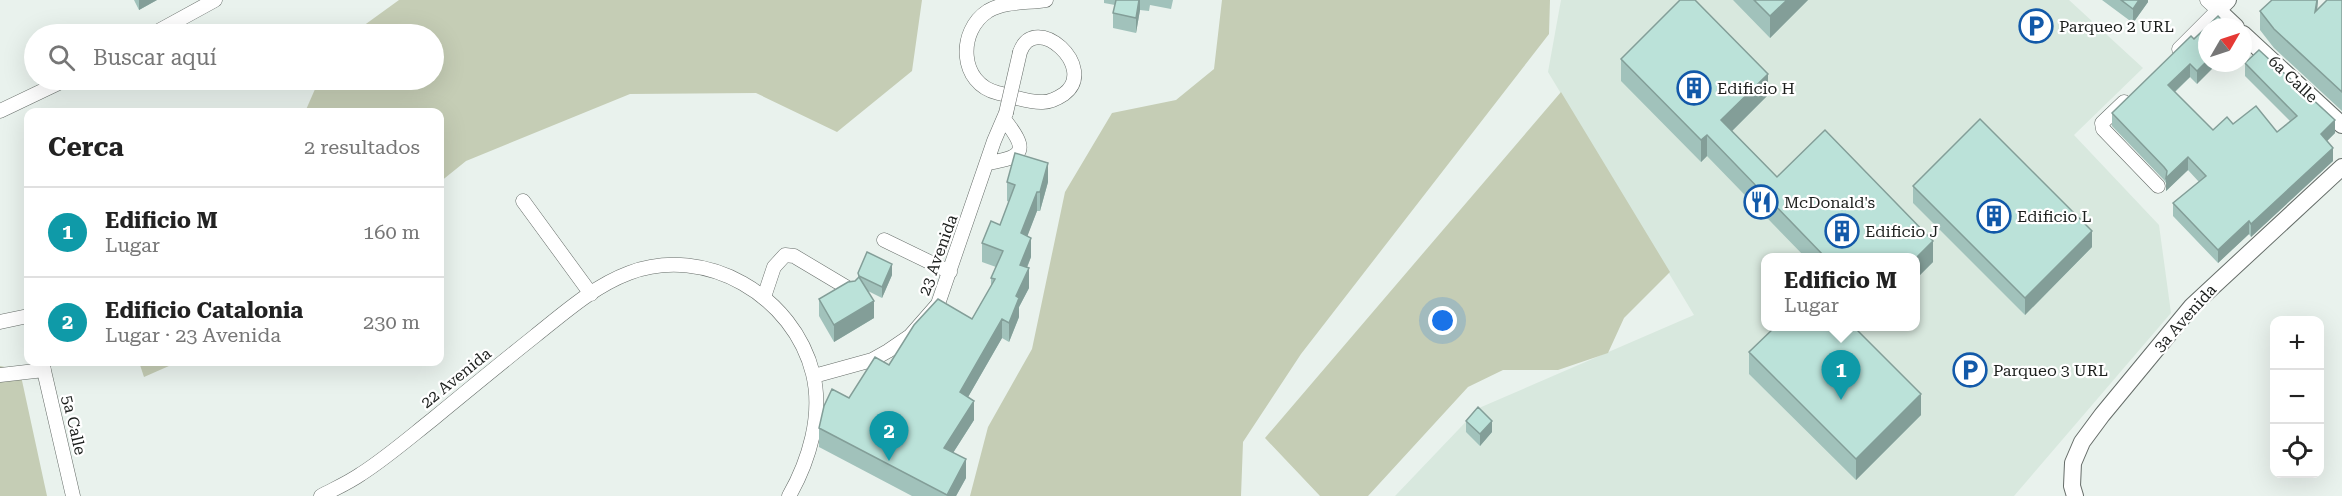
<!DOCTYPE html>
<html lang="es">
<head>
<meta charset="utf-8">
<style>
  :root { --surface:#fff; --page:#f2f2f2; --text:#222; --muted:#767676; --line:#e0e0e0; --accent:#1259a9 }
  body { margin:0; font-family:"Roboto Serif",serif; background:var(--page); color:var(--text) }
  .controls { position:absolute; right:18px; bottom:18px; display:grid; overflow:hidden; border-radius:12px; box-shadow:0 6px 24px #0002 }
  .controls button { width:54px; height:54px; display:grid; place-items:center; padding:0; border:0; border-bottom:2px solid var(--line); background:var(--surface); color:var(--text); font:30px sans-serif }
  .compass { position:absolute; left:2198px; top:18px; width:54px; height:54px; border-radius:50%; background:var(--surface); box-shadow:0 6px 24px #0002; rotate:51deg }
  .you { position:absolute; left:1443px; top:321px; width:21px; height:21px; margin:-15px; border:4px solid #fff; border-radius:50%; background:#1a73e8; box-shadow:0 0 0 9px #1a73e833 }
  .badge { display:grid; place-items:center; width:39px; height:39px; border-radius:50%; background:var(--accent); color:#fff; font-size:20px; font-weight:700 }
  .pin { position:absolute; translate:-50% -50px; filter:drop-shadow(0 2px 3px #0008) }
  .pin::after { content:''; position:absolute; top:32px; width:21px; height:18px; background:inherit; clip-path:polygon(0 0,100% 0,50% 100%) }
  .popup { position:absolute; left:1761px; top:253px; width:159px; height:78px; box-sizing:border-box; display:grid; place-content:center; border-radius:12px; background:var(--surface); filter:drop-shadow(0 2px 4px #0005); font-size:20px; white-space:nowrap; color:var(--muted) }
  .popup b { font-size:22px; color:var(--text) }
  .popup::after { content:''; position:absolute; left:50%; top:100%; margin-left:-12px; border:12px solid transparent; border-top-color:var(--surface) }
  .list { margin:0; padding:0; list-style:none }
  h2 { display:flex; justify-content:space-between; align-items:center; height:78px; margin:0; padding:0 24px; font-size:26px }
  h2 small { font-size:20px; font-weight:400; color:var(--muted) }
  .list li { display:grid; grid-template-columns:39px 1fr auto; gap:18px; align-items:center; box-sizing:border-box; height:90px; padding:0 24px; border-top:2px solid var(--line) }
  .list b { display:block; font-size:22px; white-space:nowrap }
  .list p { margin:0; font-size:20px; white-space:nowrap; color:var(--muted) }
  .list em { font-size:20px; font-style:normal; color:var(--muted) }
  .icon { flex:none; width:33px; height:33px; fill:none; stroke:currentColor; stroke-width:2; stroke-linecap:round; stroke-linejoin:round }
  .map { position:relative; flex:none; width:2342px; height:496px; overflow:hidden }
  .search { position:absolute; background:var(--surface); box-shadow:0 6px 24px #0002; left:24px; top:24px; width:420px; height:66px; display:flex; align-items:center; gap:15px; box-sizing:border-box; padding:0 21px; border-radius:33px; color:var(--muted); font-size:22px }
  .panel { position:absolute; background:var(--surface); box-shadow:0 6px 24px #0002; left:24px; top:108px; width:420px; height:258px; border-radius:12px }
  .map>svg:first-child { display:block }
</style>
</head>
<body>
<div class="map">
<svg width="2342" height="496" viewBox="0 0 2342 496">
  <rect width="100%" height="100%" fill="#e9f2ed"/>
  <path fill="#d8e8de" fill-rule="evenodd" d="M1561,0h508l74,68 -69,67 85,90 12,88 -157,183h-619l84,-88 215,-93 -146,-243zM1766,258h150v68h-150z"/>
  <path fill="#c5cdb5" d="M399,0h523l-10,71 -75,61 -81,-39 -126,1 -164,67 -26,21v-70h-135l14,-32h115v-46h-82z
    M1222,0h328l-1,34 -248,320 -58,88 -2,54h-271l18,-69 44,-78 33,-157 47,-79 64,-13 38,-31z
    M1561,92l109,180 -46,46 -16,35 -50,17h-55l-35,17 -100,109h-48l-55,-58z
    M139,362h39l-34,15z
    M0,366l11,2 10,8 26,120h-47z"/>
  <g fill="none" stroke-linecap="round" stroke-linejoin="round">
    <g stroke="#666d69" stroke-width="15">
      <path id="minor" d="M153,34l62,-34
        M2179,49l39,-39 -11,-10
        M1020,52c15,-42 79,16 44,42 -6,4 -14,8 -21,8 -14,1 -31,-6 -45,-9 -39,-9 -41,-62 -10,-82 17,-10 39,-8 58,-11
        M2124,102l-22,21 1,6 55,57
        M0,111l65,-31
        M987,163c39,-6 41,-13 17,-44
        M523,201l68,93
        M884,240l66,32
        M764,297l10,-30 11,-12 9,1 57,34
        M0,322l28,-6
        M42,362l31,134
        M0,375l44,-5
        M814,376l58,-16 16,-9 22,-15 28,-32 56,-163 12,-28
        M321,496c13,-7 27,-13 40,-22 25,-16 48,-36 72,-55 34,-28 68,-56 102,-83 29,-23 59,-50 94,-63 77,-29 165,23 184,101 10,41 -4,87 -24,122"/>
    </g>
    <g stroke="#666d69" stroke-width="18">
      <path id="tertiary" d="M2228,0l-10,10 18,17
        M2243,34l99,91
        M2075,496l-3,-10 1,-23 9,-21 20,-27 90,-109 150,-139"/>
    </g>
    <use href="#minor" stroke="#fff" stroke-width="14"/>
    <use href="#tertiary" stroke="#fff" stroke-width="16"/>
    <g stroke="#666d69" stroke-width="15" stroke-linecap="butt">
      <path id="minor-bridge" d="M1006,113l14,-61"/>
    </g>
    <use href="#minor-bridge" stroke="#fff" stroke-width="14"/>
  </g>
  <path fill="#a1c2bb" d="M134,0h23l-18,10z
    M1104,0h69l-2,9 -21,-4 -1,6 -9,-1 -4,23 -23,-5v-15l2,-8 -11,-2z
    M1733,0h75l-38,38z
    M2102,0h46v2l-15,21z
    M2272,0h46l-1,10 25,-10v111l-68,-63 -14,-18v-19z
    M2218,16l-21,68 -7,-7 -15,15 38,38 20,-6 44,8 13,-11 -45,-45v-13l90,70 -8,8 6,20 -82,76 -2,-3 -31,29 -45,-47v-13l26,-21 -11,-12 -22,21v-8l-2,-3 -52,-54v-13z
    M1621,59l147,36 -36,36 45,46 156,85 -17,17v-21h-110l-99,-102 -6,6 -80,-81z
    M1007,182h41l-8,29h-3l-10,25 4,21 -4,11 2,20 -10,19v10l-10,25 -7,-4 -34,59 6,23 -21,33 13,25 -10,18h-44l-93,-49v-19l30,-30 40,-33 83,-46 19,-33v-8l5,-11 -14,-5v-19l18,-18 9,-23 -2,-1z
    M1913,186l179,61 -67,68 -112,-112z
    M858,273l34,2 -10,23 -14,-7 6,27 -40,24 -15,-26v-17l36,-18 3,-3z
    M1749,352l172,63 -65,65 -107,-106z
    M1466,421l26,11 -12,14 -14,-14z"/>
  <path fill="#839e98" d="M139,0h18l-18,10z
    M1139,0h1v10l-4,23v-15z
    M1787,0h21l-38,38v-22z
    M2139,0h9v2l-15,21v-14z
    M2317,0h1l-3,32v-20z
    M2207,61v2h11l-21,21v-13z
    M2190,64v13l-22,21v-13z
    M1768,74v21l-47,47v-22z
    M2335,120v13l-14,14v-13z
    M1707,135v21l-6,6v-22z
    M2333,148v13l-82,76v-13z
    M2188,157v13l-22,21v-13z
    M1048,163v19l-8,29v-19z
    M1037,192v19l-16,42v-20z
    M2249,221v13l-31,29v-13z
    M2092,231v16l-67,68v-17z
    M1031,238v19l-11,27v-19z
    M1933,241v21l-17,17v-21z
    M892,264v11l-10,23v-11z
    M1029,268v20l-10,19v10l-10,25v-19l7,-27z
    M874,301v17l-40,24v-17z
    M1002,319v19l-42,73v-19z
    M1921,394v21l-65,65v-21z
    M974,401v19l-30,47v-19z
    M1492,421v11l-12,14v-12z
    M966,459v19l-10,18h-9z"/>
  <path fill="#bbe2d9" stroke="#839e98" stroke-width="1.5" d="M1116,0h23l-3,18 -23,-5z
    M1680,0h15l73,74 -47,46 56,57 48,-47 108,111 -17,17h-90l-119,-123 -6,5 -80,-81z
    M1754,0h33l-17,16z
    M2121,0h18l-6,9z
    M2272,0h45l-2,12 12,-12h15v92l-68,-63 -14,-18z
    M2218,16l10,11h-21v34l-10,10 -7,-7 -22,21 45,45 14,-13 6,7 23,-18 21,26 20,-16 -52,-53 14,-13 76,70 -14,14 12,14 -82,76 -2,-3 -31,29 -45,-47 33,-27 -18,-19 -22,21 1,-7 -3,-4 -52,-54 79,-77 3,3z
    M1980,119l112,112 -67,67 -112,-112z
    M1015,153l33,10 -8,29h-3l-16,41 10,5 -11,27 9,3 -13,28 3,2 -10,25 -7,-4 -42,73 14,9 -30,47 22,11 -19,36 -128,-67 5,-22 8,-17 17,9 26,-41 14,8 25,-40 24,-26 34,20 23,-40 -4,-1 12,-27 -21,-8 9,-22 9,4 15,-40 -8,-3z
    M867,252l25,12 -10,23 -23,-11 -1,-3z
    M859,277l15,24 -40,24 -15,-26 29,-17 7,-1z
    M1775,327h79l67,67 -65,65 -107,-107z
    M1478,407l14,14 -12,13 -14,-13z"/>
  <defs>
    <g id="parking-ring" transform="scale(1.725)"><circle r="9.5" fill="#fff" stroke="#1259a9" stroke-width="1.5"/><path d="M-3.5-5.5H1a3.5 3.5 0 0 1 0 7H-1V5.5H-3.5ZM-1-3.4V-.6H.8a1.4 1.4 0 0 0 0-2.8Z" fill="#1259a9"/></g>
    <g id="building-ring" transform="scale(1.725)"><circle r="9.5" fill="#fff" stroke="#1259a9" stroke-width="1.5"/><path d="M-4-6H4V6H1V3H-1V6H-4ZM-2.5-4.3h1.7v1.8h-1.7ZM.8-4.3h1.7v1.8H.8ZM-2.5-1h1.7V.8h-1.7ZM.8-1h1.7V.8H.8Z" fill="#1259a9"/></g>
    <g id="restaurant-ring" transform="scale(1.725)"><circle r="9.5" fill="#fff" stroke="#1259a9" stroke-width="1.5"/><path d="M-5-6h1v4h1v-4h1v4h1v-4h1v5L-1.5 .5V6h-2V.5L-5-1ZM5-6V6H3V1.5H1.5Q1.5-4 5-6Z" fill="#1259a9"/></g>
  </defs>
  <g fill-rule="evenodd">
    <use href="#parking-ring" x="2036" y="26"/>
    <use href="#building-ring" x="1694" y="88"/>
    <use href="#restaurant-ring" x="1761" y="202"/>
    <use href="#building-ring" x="1994" y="216"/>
    <use href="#building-ring" x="1842" y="231"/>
    <use href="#parking-ring" x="1970" y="370"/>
  </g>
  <g text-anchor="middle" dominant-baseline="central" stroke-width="4.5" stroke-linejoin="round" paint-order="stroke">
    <g font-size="16" fill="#1c1f1d" stroke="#fff" text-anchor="start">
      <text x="2059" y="26">Parqueo 2 URL</text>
      <text x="1717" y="88">Edificio H</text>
      <text x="1784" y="202">McDonald's</text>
      <text x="2017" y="216">Edificio L</text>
      <text x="1865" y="231">Edificio J</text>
      <text x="1993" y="370">Parqueo 3 URL</text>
    </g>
    <g font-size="16" fill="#1c1f1d" stroke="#fff">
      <text transform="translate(2293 79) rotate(43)">6a Calle</text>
      <text transform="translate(938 255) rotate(-70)">23 Avenida</text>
      <text transform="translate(2185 318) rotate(-48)">3a Avenida</text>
      <text transform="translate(456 378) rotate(-39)">22 Avenida</text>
      <text transform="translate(74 425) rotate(77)">5a Calle</text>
    </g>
  </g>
</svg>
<div class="controls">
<button>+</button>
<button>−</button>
<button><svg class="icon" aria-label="locate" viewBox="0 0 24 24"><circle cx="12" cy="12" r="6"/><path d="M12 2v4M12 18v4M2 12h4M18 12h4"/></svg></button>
</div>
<svg class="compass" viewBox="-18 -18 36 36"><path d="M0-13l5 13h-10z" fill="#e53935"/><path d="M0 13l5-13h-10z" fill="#767676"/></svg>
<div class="you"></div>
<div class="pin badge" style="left:1841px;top:400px;background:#0f9aa8">1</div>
<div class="popup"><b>Edificio M</b>Lugar</div>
<div class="pin badge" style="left:889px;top:461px;background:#0f9aa8">2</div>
<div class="search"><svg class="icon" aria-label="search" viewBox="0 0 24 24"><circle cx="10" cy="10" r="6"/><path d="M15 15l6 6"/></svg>Buscar aquí</div>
<section class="panel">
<h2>Cerca<small>2 resultados</small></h2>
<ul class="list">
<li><span class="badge" style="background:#0f9aa8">1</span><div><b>Edificio M</b><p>Lugar</p></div><em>160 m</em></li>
<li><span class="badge" style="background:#0f9aa8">2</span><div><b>Edificio Catalonia</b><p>Lugar · 23 Avenida</p></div><em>230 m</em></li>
</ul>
</section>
</div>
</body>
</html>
